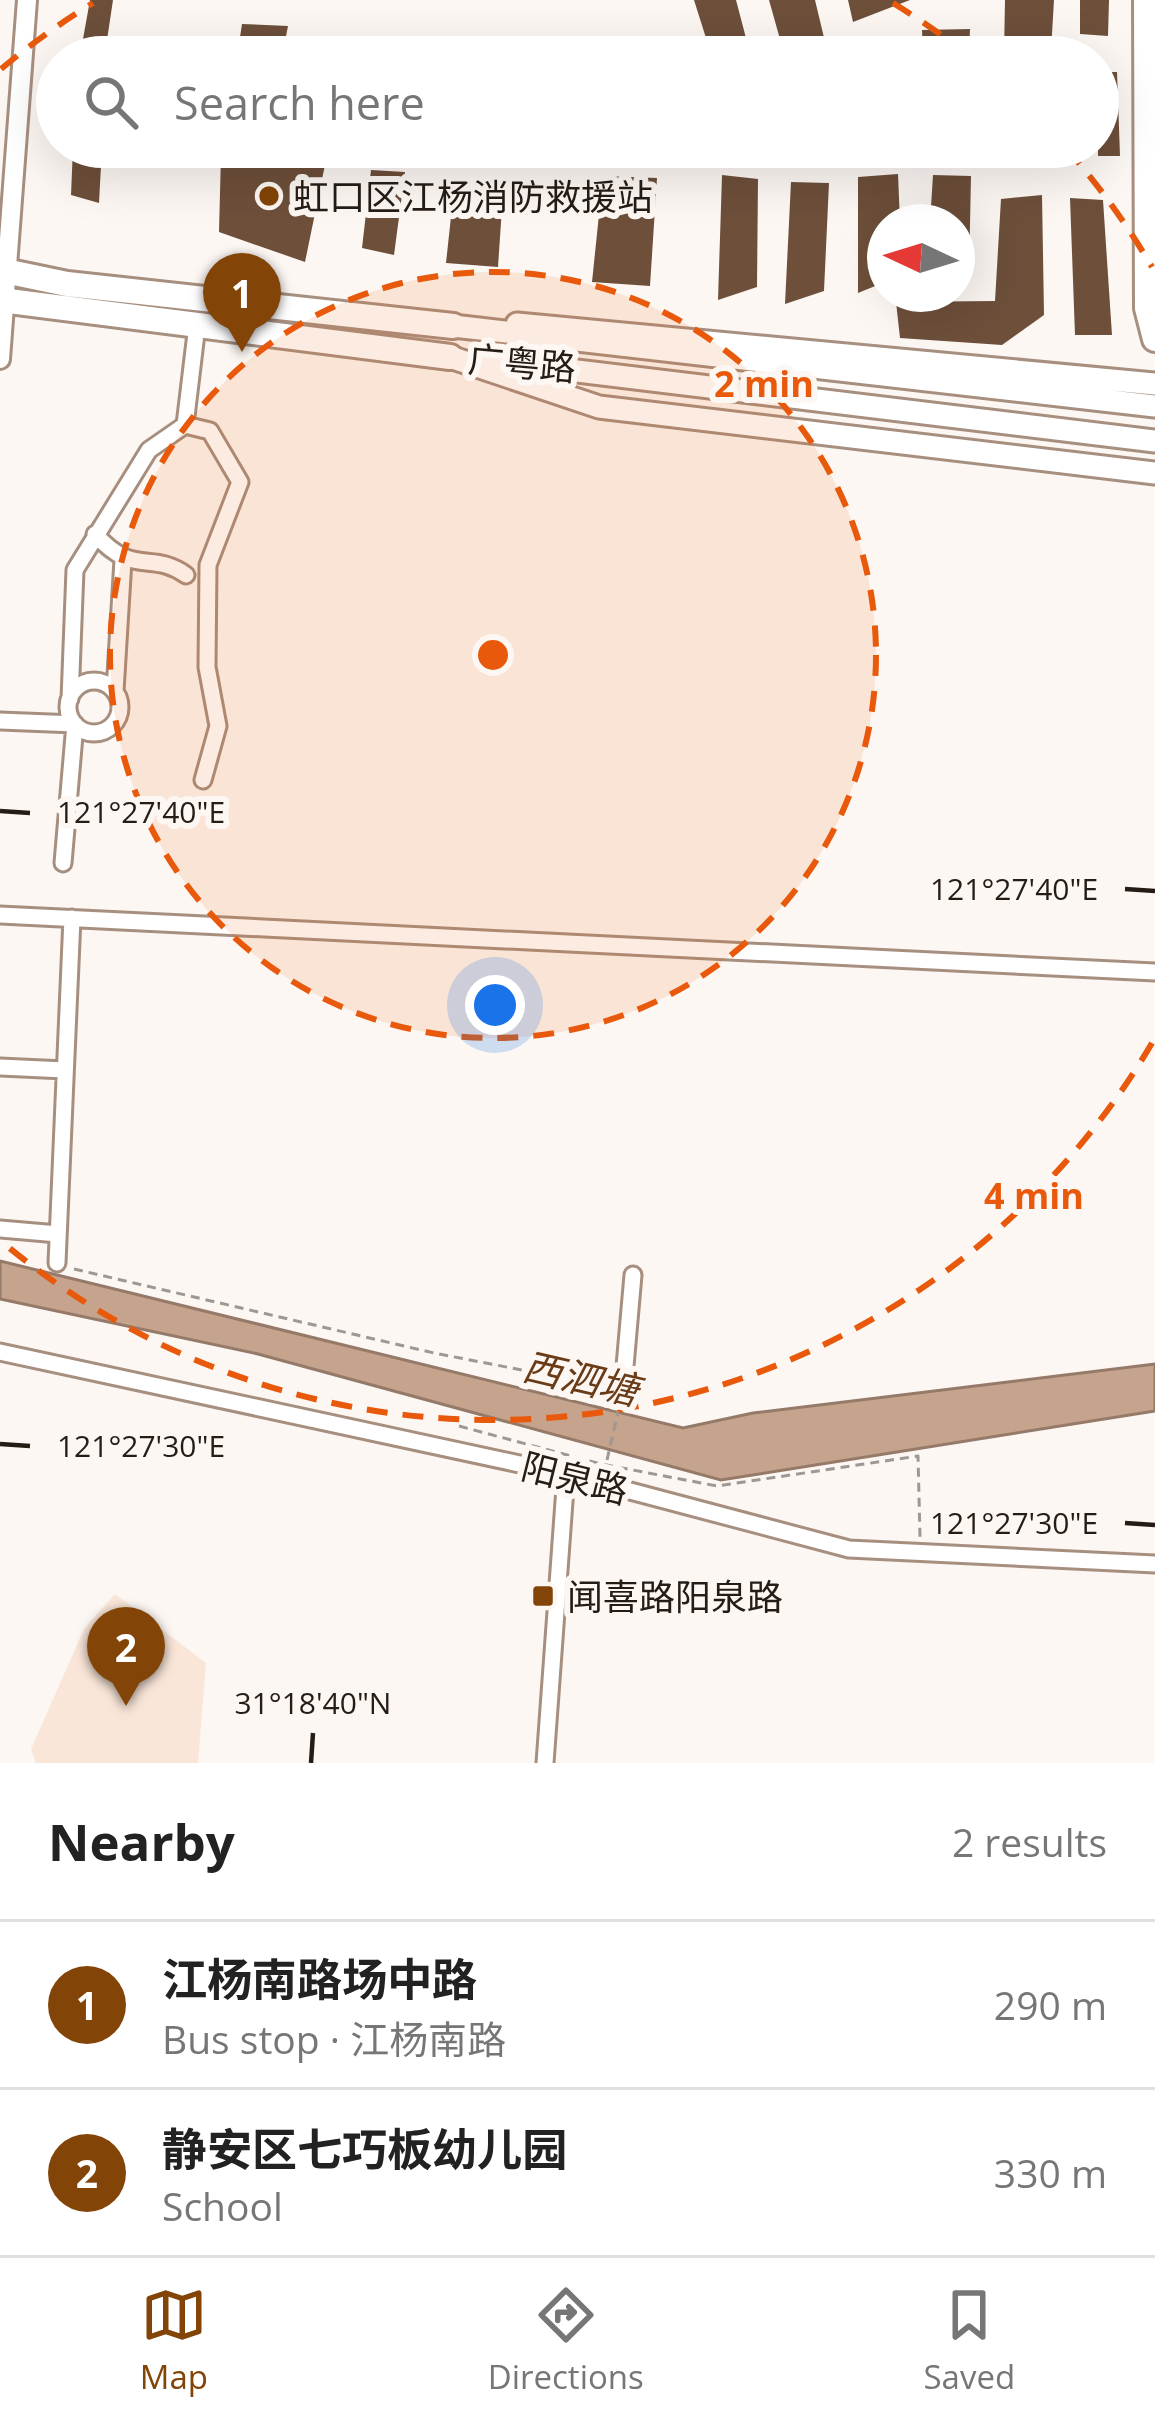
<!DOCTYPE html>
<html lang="en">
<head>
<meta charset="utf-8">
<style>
  :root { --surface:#fff; --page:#f2f2f2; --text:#222; --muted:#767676; --line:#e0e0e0; --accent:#834407 }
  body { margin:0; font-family:"Open Sans","Noto Sans SC",sans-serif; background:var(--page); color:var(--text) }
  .compass { position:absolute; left:867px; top:204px; width:108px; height:108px; border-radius:50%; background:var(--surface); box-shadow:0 12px 48px #0002; rotate:274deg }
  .you { position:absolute; left:495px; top:1005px; width:42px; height:42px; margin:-30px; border:9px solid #fff; border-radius:50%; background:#1a73e8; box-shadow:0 0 0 18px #1a73e833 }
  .badge { display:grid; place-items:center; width:78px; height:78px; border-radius:50%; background:var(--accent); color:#fff; font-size:39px; font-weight:700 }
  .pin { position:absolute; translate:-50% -99px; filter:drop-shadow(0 3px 6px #0008) }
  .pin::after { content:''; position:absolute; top:63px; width:42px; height:36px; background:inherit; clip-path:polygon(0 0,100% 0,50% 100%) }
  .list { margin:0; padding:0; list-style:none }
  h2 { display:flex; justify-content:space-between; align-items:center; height:156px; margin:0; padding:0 48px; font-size:51px }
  h2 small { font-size:39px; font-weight:400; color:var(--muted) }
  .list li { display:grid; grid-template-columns:78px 1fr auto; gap:36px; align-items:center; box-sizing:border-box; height:168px; padding:0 48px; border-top:3px solid var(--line) }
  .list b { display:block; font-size:45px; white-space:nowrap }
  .list p { margin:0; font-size:39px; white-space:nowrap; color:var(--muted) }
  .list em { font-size:39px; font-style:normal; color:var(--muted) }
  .icon { flex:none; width:66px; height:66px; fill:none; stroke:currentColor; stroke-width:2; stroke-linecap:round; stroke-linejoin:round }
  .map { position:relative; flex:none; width:1155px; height:1763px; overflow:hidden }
  .search { position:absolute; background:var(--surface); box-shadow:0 12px 48px #0002; left:36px; right:36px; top:36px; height:132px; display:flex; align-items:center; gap:30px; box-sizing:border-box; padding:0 42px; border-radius:66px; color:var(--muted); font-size:45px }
  .sheet { height:492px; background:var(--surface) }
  nav { display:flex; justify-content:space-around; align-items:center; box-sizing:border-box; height:168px; border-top:3px solid var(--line); background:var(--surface); font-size:33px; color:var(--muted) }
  nav a { display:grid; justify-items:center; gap:6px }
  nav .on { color:var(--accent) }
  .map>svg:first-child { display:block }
</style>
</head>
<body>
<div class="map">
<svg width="1155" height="1763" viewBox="0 0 1155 1763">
  <rect width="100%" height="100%" fill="#fcf7f3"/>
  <path fill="#fae6d9" d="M115,1594l91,69 -8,100h-162l-5,-14 53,-120z"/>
  <path fill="#c5a38c" stroke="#957a69" stroke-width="3" d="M0,1261l683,167 70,-15 402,-49v47l-434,69 -463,-126 -258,-55z"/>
  <path fill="#6d4f3a" d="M90,0h23l-6,40 -24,-1z
    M694,0h42l15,57h-39z
    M769,0h46l11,46 -20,11h-21z
    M848,0h62l-57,22z
    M1005,0h49l-3,51 -47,1z
    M1080,0h29l-1,36 -28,-2z
    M242,24l46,2 -6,31h-45z
    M970,29l-1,28h-46l-1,-27z
    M1098,72h19l3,84h-22z
    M73,147h29l-3,56 -28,-8z
    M221,154l105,6 -21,102 -86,-30z
    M371,170l34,2 -11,83 -32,-7z
    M898,174l2,48h-15v60l-27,11v-116z
    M722,175l36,4 -1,108 -39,13z
    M933,175l38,1 -2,98 -12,1v-53h-27z
    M603,176l54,2 -7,108 -58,-4z
    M791,182l38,1 -5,108 -39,13z
    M454,189l49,4 -5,74 -52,-4z
    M1042,195l2,120 -42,30 -102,-7 -4,-36 99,-1 6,-102z
    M1070,198l33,2 9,135h-37z"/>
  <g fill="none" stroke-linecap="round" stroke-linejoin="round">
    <g stroke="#a78f7f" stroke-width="21">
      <path id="minor" d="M185,425l12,-100
        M95,534c39,44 56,16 91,41
        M68 707a26 26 0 1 1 52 0a26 26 0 1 1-52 0Z
        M115,691l8,-131
        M70,699l5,-129 74,-120 36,-25 25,6 30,51 -32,83 -1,102 11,59 -15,54
        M0,721l75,3 -12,139
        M0,915l1155,57
        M0,1067l65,3
        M0,1229l58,5
        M57,1263l15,-345
        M0,1352l566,122 283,75 306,15
        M623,1389l10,-114
        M545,1763l21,-289"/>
    </g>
    <g stroke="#a78f7f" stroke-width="24">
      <path id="tertiary" d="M0,359l27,-359"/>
    </g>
    <g stroke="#a78f7f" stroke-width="27">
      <path id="secondary" d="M517,324l638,60
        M453,326l702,80
        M450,357l149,50 556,66
        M486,360l669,81"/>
    </g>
    <g stroke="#a78f7f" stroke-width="30">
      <path id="primary" d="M1146,0l1,308 8,31
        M0,270l67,14 386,42
        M0,300l450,57"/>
    </g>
    <path stroke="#9e9792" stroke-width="3" stroke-dasharray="9 6" stroke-linecap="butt" d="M74,1269l360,84 176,34
      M459,1426l142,38 116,22 201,-30 2,81
      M607,1460l13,-57"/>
    <use href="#minor" stroke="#fff" stroke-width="15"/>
    <use href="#tertiary" stroke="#fff" stroke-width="18"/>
    <use href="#secondary" stroke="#fff" stroke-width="21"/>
    <use href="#primary" stroke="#fff" stroke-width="24"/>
  </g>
  <path fill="none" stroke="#251c16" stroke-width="4.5" d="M0,811l30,2M1125,889l30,2M0,1444l30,2M1125,1523l30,2M311,1763l2,-30"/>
  <circle cx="493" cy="655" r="383" fill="#e8590c" fill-opacity=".12"/>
  <g fill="none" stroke="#e8590c" stroke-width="6" stroke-dasharray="21 15">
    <circle cx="493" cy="655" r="383"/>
    <path d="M1152 1043A765 765 0 0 1 1 1241M1 69A765 765 0 0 1 93 3M893 3A765 765 0 0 1 969 56M1066 148A765 765 0 0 1 1152 267"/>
  </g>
  <g fill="#834407" stroke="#fcf7f3" stroke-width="4.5">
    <circle cx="269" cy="196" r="12"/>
    <rect x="531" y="1584" width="24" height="24" rx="6"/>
  </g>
  <g text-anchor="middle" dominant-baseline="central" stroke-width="12" stroke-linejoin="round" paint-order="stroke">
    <g font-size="36" fill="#251c16" stroke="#fcf7f3" text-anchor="start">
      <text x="293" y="196">虹口区江杨消防救援站</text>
      <text x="567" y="1596">闻喜路阳泉路</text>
    </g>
    <g font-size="36" fill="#251c16" stroke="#fcf7f3">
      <text transform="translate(522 363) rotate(5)">广粤路</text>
      <text transform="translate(575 1478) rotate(14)">阳泉路</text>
    </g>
    <g font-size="39" font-style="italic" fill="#693b17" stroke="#fcf7f3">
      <text transform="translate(581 1377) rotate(13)">西泗塘</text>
    </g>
  </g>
  <g font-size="30" text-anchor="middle" fill="#251c16" stroke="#fcf7f3" stroke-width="12" stroke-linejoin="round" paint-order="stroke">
    <text x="141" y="823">121°27'40"E</text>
    <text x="1014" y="900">121°27'40"E</text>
    <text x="141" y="1457">121°27'30"E</text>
    <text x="1014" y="1534">121°27'30"E</text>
    <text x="313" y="1714">31°18'40"N</text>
  </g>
  <circle cx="493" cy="655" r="18" fill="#e8590c" stroke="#fcf7f3" stroke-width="6"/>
  <g font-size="36" text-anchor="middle" font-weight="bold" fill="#e8590c" stroke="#fcf7f3" stroke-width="12" stroke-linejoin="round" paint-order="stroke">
    <text x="764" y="397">2 min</text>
    <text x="1034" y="1209">4 min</text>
  </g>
</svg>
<svg class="compass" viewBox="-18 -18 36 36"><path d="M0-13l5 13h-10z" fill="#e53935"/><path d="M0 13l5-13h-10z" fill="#767676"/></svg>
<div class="you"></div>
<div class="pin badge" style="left:242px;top:352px">1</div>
<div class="pin badge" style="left:126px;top:1706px">2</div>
<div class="search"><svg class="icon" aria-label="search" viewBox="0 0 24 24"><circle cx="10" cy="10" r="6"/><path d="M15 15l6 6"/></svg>Search here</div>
</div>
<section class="sheet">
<h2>Nearby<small>2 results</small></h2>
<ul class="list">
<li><span class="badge">1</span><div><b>江杨南路场中路</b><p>Bus stop · 江杨南路</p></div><em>290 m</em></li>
<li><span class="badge">2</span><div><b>静安区七巧板幼儿园</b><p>School</p></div><em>330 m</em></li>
</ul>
</section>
<nav>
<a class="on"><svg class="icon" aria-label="map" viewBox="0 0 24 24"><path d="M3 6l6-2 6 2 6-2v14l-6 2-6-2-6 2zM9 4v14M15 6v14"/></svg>Map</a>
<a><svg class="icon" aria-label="directions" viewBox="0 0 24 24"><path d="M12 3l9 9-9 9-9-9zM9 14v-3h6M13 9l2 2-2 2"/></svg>Directions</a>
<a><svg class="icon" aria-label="saved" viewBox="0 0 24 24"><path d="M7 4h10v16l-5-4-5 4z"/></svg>Saved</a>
</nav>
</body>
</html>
